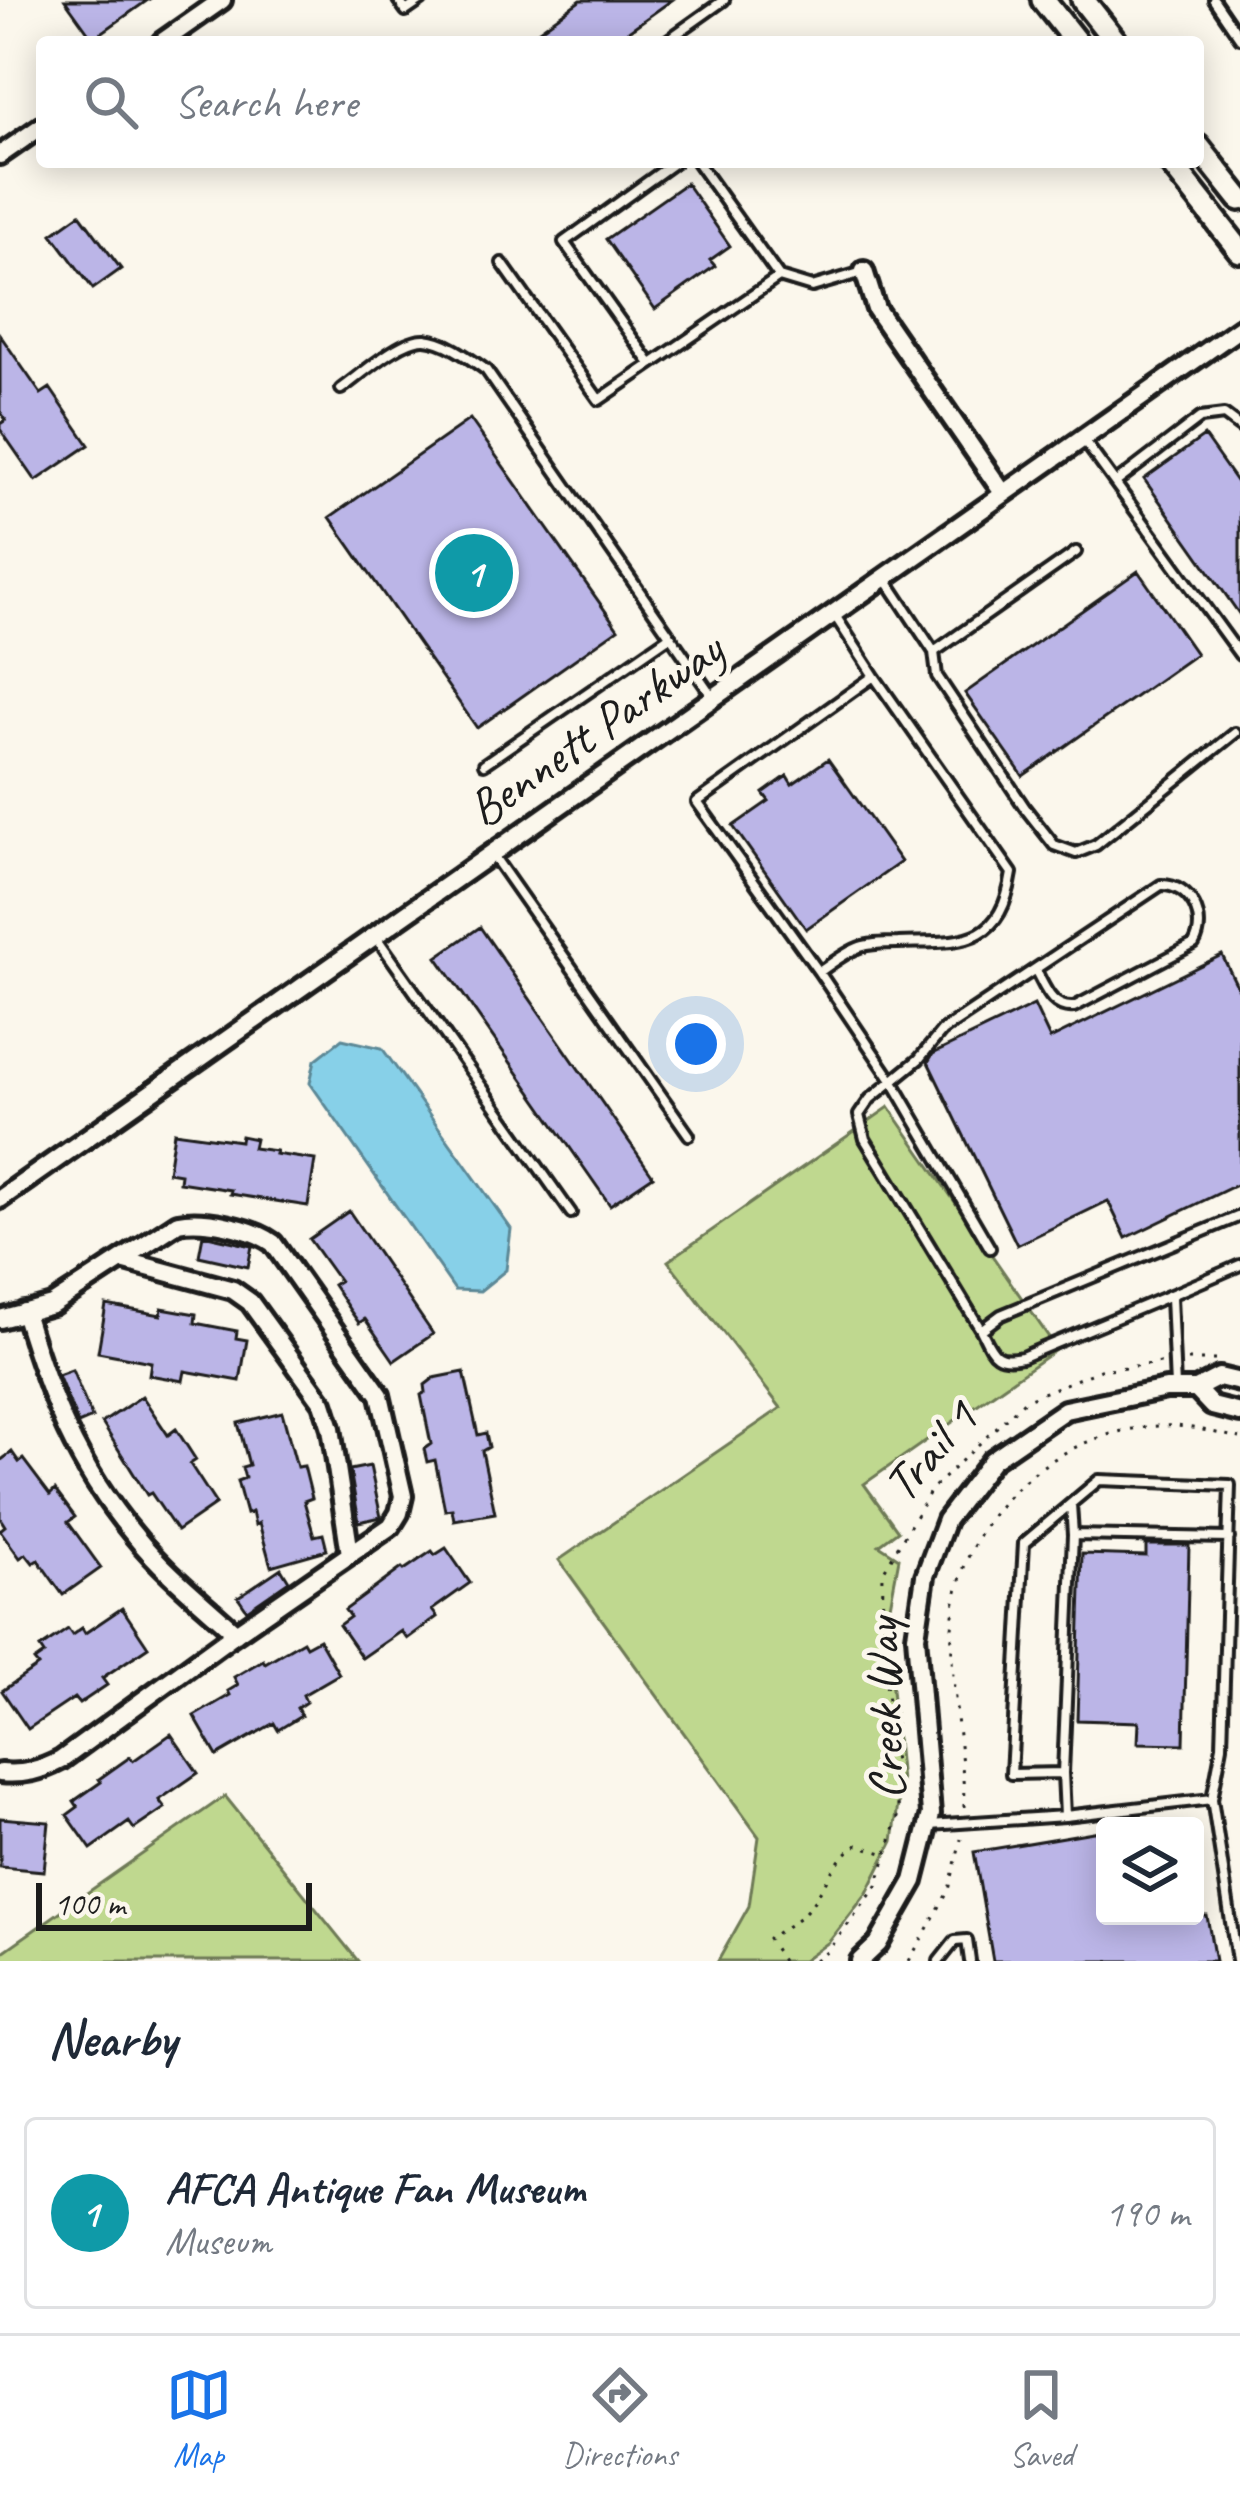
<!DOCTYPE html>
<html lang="en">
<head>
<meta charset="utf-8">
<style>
  :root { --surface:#fff; --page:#f6f6f7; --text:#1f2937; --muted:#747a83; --line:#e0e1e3; --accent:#1a73e8 }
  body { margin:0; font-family:Caveat,sans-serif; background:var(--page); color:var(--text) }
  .controls { position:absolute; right:36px; bottom:36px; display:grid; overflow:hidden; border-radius:12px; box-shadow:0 6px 30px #0003 }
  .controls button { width:108px; height:108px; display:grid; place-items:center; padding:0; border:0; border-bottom:3px solid var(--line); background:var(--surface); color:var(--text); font:60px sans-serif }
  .scale { position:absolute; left:36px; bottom:30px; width:276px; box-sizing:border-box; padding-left:12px; border:6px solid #1c1c1c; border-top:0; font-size:33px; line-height:42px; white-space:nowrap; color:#1c1c1c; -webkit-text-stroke:9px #fbf7ec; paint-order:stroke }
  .you { position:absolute; left:696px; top:1044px; width:42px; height:42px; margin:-30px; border:9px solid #fff; border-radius:50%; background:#1a73e8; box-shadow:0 0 0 18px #1a73e833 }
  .badge { display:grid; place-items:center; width:78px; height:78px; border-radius:50%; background:var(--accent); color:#fff; font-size:39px; font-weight:700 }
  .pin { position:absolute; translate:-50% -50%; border:6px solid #fff; box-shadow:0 3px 12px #0006 }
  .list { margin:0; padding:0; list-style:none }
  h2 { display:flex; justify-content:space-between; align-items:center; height:156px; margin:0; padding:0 48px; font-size:51px }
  h2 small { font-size:39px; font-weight:400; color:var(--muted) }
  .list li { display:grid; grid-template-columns:78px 1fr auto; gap:36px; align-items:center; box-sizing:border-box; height:192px; margin:0 24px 24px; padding:0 24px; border:3px solid var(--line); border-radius:12px }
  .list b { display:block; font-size:45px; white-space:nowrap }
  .list p { margin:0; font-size:39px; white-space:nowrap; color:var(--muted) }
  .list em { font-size:39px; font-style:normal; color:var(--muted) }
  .icon { flex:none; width:66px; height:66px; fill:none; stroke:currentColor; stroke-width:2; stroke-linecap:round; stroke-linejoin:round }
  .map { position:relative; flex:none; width:1240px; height:1961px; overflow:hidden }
  .search { position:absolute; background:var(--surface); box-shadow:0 6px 30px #0003; left:36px; right:36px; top:36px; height:132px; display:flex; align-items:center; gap:30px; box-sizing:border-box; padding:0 42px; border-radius:12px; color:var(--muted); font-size:45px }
  .sheet { height:372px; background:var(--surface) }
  nav { display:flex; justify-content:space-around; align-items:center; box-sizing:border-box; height:168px; border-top:3px solid var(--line); background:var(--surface); font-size:33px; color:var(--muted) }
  nav a { display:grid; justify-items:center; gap:6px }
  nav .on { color:var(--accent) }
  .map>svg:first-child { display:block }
</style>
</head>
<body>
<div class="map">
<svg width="1240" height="1961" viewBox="0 0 1240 1961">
  <rect width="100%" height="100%" fill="#fbf7ec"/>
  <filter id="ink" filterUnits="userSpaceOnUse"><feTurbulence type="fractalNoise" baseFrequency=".00833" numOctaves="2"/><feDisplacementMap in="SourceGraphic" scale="24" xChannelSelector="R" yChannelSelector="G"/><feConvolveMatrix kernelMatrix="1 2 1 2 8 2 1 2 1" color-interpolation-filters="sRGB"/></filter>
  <g filter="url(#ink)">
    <path fill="#bfd88f" stroke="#6e7a56" stroke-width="3" d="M889,1107l168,242 -193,135 34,47 -19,14 20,13 -13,69 15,155 -8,59 -26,52 -38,49 -26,19h-85l31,-55 10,-69 -200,-277 222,-152 -113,-147z
      M225,1796l133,165h-358v-7z"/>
    <path fill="#87d0e8" stroke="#5c8896" stroke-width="3" d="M342,1039l40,9 129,181 -5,41 -26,21 -25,-1 -145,-207 5,-23z"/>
    <path fill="#bbb5e7" stroke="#1c1c1c" stroke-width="3" d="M65,0h83l-55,39z
      M581,0h91l-59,42h-65l-9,-12z
      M686,183l44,63 -20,14 5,6 -60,43 -49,-70z
      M80,214l41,55 -28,20 -41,-55z
      M0,335l41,59 9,-6 39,57 -53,36 -36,-52v-5l6,-4 -6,-9z
      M470,419l148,210 -141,99 -147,-211z
      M1204,436l36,51v128l-96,-136z
      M1138,571l58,83 -173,122 -58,-83z
      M828,759l73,103 -95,67 -73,-103 36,-25 -6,-8 24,-17 5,8z
      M480,927l173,249 -43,29 -173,-248z
      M1222,955l18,37v191l-114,55 -18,-37 -91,44 -89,-183 5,-8 101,-49 16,34z
      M174,1132l66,9 1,-5 14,3 -2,9 23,3 -1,3 40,6 -7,46 -78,-12 1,-4 -52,-8 1,-8 -12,-2z
      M349,1211l84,123 -39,27 -29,-42 -6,4 -8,-11 -18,-27 6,-4 -30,-42z
      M203,1235l49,11 -4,21 -49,-11z
      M106,1305l55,10 1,-7 34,6 -1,9 42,8 -1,7 11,2 -7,41 -55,-10 -2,10 -34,-6 2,-13 -53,-10z
      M72,1370l20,48 -14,6 -20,-49z
      M464,1372l14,63 8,-2 3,14 -7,4 13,62 -41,7 -2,-11 -7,1 -10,-50 -8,2 -3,-13 7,-5 -10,-49 5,-3 -1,-7 9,-7z
      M142,1396l26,39 8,-6 20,31 -6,4 26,40 -39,27 -26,-38 -4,2 -45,-72z
      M282,1412l15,55 7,-1 8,32 -8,3 10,35 9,-2 4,16 -56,16 -12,-43 -4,2 -3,-13 -6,2 -9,-33 8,-3 -3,-11 7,-2 -11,-42z
      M12,1452l7,10 4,-3 27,36 5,-5 20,27 -7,5 33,46 -38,27 -25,-35 -5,3 -7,-9 -6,4 -20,-28 5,-4 -5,-8v-57z
      M370,1466l11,51 -22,5 -9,-52z
      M1146,1545h43l-5,199 -46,-1 1,-21 -62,-2 5,-166 64,2z
      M446,1548l24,35 -38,27 5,7 -30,22 -6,-8 -39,27 -23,-33 11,-8 -5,-7 57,-42 2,2 28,-19 3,4z
      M281,1568l8,13 -42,29 -9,-13z
      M122,1608l26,39 -46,31 5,7 -28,19 -5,-6 -46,31 -26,-38 36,-25 -4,-5 10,-7 -4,-6 28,-19 4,6 10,-7 3,5z
      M319,1639l20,35 -36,21 3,7 -9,6 4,8 -23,14 -4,-7 -57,33 -23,-40 36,-21 -2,-4 10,-6 -4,-8 29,-17 2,3 38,-22 3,5z
      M171,1734l27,39 -39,27 6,8 -31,21 -5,-7 -38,27 -24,-34 11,-8 -4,-6 27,-19 -2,-3 31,-22 3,4z
      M0,1818l49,4 -5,49 -44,-4z
      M1105,1830v86h102l8,45h-222l-19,-109z"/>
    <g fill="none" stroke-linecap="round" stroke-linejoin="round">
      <g stroke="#1c1c1c" stroke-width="16">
        <path id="lane" d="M398,0l8,11 16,-11
          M1214,0l26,38
          M665,42l59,-42
          M697,162l82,115
          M502,263l97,137 180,-123 33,10 51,-15
          M651,364l-87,-122 111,-80
          M341,389c20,-14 60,-51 84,-50 22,2 44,19 61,31l226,326
          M1083,439l157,216
          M1115,483l85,-65 24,-3 16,12
          M885,578l49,74 3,24 88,132 29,37 22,8 20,-8 139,-112
          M834,614l40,62 -177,126 122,170c12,-8 27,-20 41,-25 11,-4 26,-4 38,-4 62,-2 102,6 114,-70l-138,-197
          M934,652l142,-100
          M484,764l186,-128
          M492,854l197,281
          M376,937l195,276
          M819,972l74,110 97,166
          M1240,1216l-239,99 -20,15c11,22 13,33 41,27 73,-31 146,-60 218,-92
          M1171,1297l4,90
          M981,1330l-116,-191 -6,-24 11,-16 49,-40 23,-28 219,-146c30,-1 47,35 33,59l-120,63c-23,2 -29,-20 -39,-38
          M1073,1535l156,3
          M1063,1773l2,43
          M1212,1799l25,162
          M930,1825l135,-9 147,-17 10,-53 8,-261 -131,-5 -75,63 -13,231 52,-1 10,-238 -2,-31
          M939,1961l16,-20 12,-1 3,21"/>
      </g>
      <g stroke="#1c1c1c" stroke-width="26">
        <path id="street" d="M162,42l60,-42
          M0,155l42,-29
          M864,271l12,38 127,184
          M0,1199l1240,-871
          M122,1260l111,30 17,12 73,101 8,25 19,126
          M24,1312c26,86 52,154 111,224 29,36 67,66 101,97
          M0,1319l52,-14 126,-82c26,-5 74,5 95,20l107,152 23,101 -4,17 -8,13 -161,111 -169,123c-21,11 -37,15 -61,13
          M1196,1389l16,17 28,7
          M860,1961l18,-17 36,-63 17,-67 -15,-178 9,-60 21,-56 46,-60 73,-50 101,-21h30l23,-12 21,5"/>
      </g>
      <g stroke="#1c1c1c" stroke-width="30">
        <path id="secondary" d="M1043,0l33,42
          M1083,0l33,42
          M1198,146l42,53
          M1170,162l70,89"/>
      </g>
      <path stroke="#1c1c1c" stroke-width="3" stroke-dasharray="3 9" stroke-linecap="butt" d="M1188,1360h27
        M964,1807c0,-63 -17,-130 -11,-192 11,-104 103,-184 206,-189 26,-2 55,7 81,12
        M782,1961l-14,-22c11,-8 24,-15 34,-24 22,-20 29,-57 56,-70l28,9
        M815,1961l13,-10 49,-65 22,-72 -17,-173 1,-69 48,-82 94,-90 75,-30 61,-7
        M909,1961l40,-71 12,-51"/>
      <use href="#lane" stroke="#fbf7ec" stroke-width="8"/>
      <use href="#street" stroke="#fbf7ec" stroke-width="16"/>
      <use href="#secondary" stroke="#fbf7ec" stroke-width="21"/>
    </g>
  </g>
  <g text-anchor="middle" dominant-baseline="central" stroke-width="10" stroke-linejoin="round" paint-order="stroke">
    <g font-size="51" fill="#1c1c1c" stroke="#fbf7ec">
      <text transform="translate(595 729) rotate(-35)">Bennett Parkway</text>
      <text transform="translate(930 1451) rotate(-49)">Trail 1</text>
      <text transform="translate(884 1709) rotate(-92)">Creek Way</text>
    </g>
  </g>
</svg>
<div class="controls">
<button><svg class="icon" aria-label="layers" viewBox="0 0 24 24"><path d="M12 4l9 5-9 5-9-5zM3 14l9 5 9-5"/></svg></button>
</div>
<div class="scale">100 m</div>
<div class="you"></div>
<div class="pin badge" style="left:474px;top:573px;background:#0f9aa8">1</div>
<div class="search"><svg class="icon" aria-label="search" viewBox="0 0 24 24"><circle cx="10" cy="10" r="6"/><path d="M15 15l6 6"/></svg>Search here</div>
</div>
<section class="sheet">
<h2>Nearby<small></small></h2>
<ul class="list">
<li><span class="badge" style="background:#0f9aa8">1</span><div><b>AFCA Antique Fan Museum</b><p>Museum</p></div><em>190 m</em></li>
</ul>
</section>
<nav>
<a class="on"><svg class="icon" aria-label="map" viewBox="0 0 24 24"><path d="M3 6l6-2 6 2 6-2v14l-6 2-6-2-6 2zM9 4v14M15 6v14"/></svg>Map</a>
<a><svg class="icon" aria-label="directions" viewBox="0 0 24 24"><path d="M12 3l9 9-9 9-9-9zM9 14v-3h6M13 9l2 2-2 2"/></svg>Directions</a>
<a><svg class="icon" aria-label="saved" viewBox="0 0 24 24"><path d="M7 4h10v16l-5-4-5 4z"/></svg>Saved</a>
</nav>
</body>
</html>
